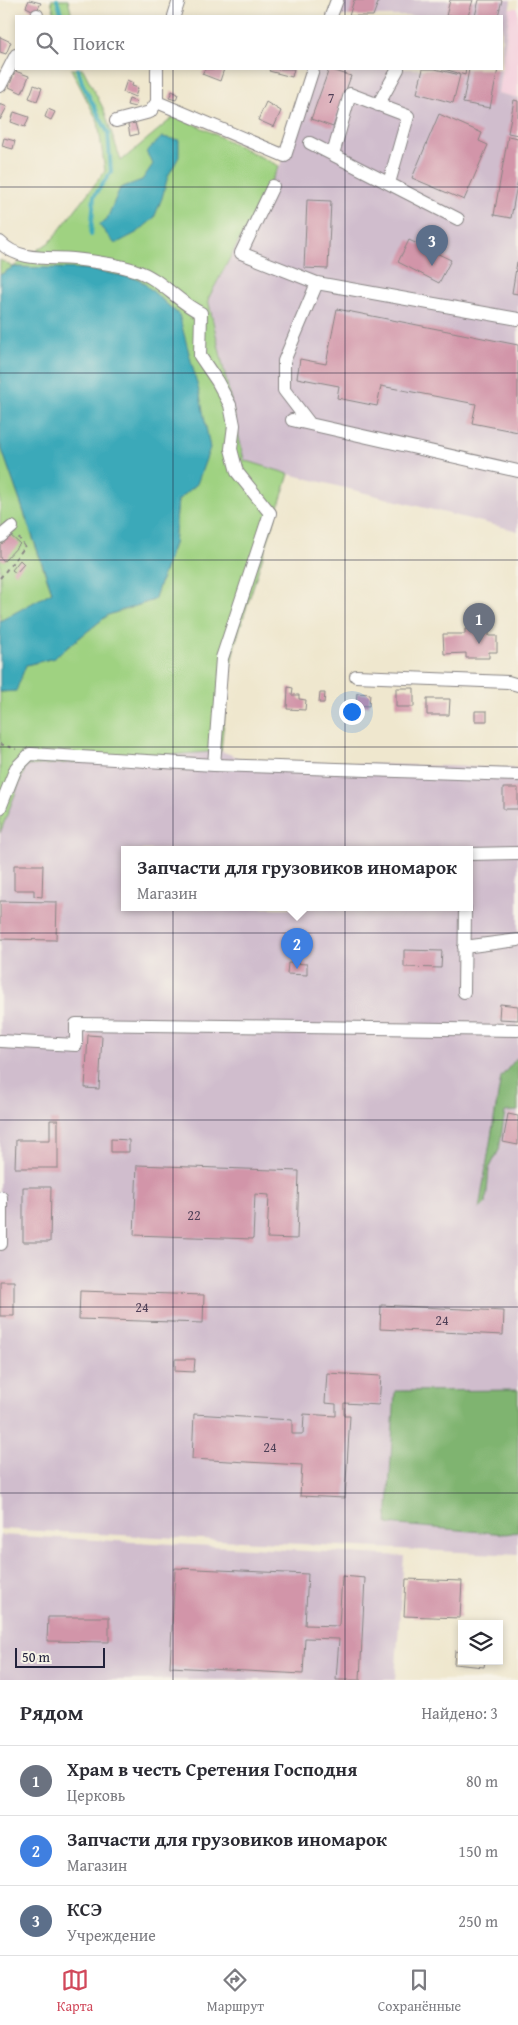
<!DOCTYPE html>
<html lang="ru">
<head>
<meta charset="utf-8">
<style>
  :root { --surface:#fff; --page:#f2f2f3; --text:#2b2b33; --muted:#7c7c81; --line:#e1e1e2; --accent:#d1495b }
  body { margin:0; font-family:"Gentium Book Plus",serif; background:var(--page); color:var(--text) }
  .controls { position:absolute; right:15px; bottom:15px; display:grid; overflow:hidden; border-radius:0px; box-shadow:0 2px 8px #0003 }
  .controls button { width:45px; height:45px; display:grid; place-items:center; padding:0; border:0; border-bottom:1px solid var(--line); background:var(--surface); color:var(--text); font:25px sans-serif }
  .scale { position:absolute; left:15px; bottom:12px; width:90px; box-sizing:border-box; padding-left:5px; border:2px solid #22223b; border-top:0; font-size:14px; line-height:18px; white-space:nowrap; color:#22223b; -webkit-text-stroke:4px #f7f3e8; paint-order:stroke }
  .you { position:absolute; left:351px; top:711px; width:18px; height:18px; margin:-12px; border:4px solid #fff; border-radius:50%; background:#1a73e8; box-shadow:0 0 0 8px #1a73e833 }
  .badge { display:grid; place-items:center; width:32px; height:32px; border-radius:50%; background:var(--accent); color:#fff; font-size:16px; font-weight:700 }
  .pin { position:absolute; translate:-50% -41px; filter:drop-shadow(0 1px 2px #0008) }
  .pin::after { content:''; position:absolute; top:26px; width:18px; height:15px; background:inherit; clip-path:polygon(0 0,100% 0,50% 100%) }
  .popup { position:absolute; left:121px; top:846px; width:352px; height:65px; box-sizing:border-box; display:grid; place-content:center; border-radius:0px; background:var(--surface); filter:drop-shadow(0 1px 4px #0005); font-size:16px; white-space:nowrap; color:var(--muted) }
  .popup b { font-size:19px; color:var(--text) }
  .popup::after { content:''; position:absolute; left:50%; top:100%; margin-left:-10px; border:10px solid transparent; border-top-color:var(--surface) }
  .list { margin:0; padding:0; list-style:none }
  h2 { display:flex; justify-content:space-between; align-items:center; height:65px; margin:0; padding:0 20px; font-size:21px }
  h2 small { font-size:16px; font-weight:400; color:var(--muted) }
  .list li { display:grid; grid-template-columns:32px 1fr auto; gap:15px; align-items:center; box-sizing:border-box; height:70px; padding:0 20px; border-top:1px solid var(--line) }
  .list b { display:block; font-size:19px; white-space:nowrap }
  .list p { margin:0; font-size:16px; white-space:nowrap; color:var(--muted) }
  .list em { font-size:16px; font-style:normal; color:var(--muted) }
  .icon { flex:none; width:28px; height:28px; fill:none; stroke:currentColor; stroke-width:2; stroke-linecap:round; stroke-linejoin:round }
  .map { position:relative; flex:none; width:518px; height:1680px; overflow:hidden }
  .search { position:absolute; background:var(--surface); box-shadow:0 2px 8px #0003; left:15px; right:15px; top:15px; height:55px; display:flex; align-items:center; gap:12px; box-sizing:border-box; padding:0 18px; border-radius:0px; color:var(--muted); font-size:19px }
  .sheet { height:275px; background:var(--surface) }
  nav { display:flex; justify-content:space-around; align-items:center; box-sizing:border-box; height:70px; border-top:1px solid var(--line); background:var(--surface); font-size:14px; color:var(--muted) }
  nav a { display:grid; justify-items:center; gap:2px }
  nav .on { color:var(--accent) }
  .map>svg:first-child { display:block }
</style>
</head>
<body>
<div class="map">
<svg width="518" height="1680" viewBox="0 0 518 1680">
  <rect width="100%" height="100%" fill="#f7f3e8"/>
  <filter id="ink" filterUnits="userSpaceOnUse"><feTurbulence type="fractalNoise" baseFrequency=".02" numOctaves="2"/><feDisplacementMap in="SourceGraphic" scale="10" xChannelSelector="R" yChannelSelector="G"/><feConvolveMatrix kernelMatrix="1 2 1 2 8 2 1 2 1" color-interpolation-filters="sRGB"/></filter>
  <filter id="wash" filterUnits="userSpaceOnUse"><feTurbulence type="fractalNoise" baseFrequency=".0096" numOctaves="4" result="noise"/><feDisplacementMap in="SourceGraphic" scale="20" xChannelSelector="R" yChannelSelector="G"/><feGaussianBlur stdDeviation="1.12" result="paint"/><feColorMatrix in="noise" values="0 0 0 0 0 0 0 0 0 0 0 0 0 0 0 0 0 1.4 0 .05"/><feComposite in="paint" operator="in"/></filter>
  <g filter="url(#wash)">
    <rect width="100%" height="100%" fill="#efe7ce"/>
    <path fill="#f4cfdd" d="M510,8h8v90l-20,-5z"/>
    <path fill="#d0bdcd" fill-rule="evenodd" d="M337,0h174l-9,65v-49h-171z
      M313,69h188l-3,24 20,5v433l-229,-57 -45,-14 -36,-161 77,-143z
      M221,751l27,10 270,7v787l-518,-26v-696l26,-67zM124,850h346v58h-346z
      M0,1535l404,21 -9,124h-395z"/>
    <path fill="#9fd281" stroke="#607a5e" d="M51,0h17l4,16h-17z
      M71,69h12l21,41 17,51 55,-46 103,51 -71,133 36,161 45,14 -54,170 -8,43 -6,64 -195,15 -26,67v-141l15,-1 11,-26 28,-7 54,-43 46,-15 20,-56 4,-44 19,-16 -18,-169 -40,-36 -53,-10 -72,-2 -14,8v-15l13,7 38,-26 54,-70 -7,-49z
      M0,444l52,149 -52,28z"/>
    <path fill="#7fb46f" stroke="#506b55" d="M516,1059h2v52l-13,1 -6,38 -10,19 -3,34 -7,6 22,-132z
      M518,1390v142l-12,2 -119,-10 8,-133z"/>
    <path fill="#3aa9b9" stroke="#2e667a" d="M162,137l17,3v17l-11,19 -6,22 -8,20 -16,14 -23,12 -16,-19 7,-4 14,-33 22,-8 11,-16 -7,-12z
      M13,267l73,2 53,10 40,36 21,80 10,53 -13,36 -19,16 -4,44 -20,56 -46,15 -54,43 -28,7 -10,26 -16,1v-71l52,-29 -52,-148v-169z"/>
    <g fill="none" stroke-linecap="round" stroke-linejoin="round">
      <path stroke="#3aa9b9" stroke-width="4" d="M57,0l5,16
        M78,69l4,14 26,50 3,39 -17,24 -3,39"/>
    </g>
    <g id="blocks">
      <path fill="#d295a9" d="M29,0l12,3 -5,9 -10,-5z
        M354,0h25l-6,16h-24z
        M450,0h23l-5,16h-22z
        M479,0h23l-4,16h-23z
        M0,37l11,5 -5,12 -6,-2z
        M205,69h19l-4,12 -18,-7z
        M270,69h24l-2,8 -23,-6z
        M329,69l22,7 -18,51 -22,-8z
        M423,69h12l25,6 -7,28 -36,-10z
        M444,69h22l-1,6z
        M469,69h29l-8,39 -27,-5z
        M15,71l14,5 -7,17 -13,-6z
        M127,80l6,3 -1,3 6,2 -3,9 -12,-5z
        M34,85l8,3 -5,13 -8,-3z
        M172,91l6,3 -2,6 -7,-2z
        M129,99l8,3 -2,5 -8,-2z
        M514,100l4,1v34l-10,-2z
        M266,102l15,9 -7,16 -16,-7z
        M0,104l7,3 -7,13z
        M48,109l7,3 -4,8 -6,-3z
        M14,112l15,5 -4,10 -14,-5z
        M439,114l43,19 -3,8 9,4 -24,55 -52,-22z
        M135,123l3,11 -8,2 -2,-12z
        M508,136l10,2v41l-7,39 -17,-3z
        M4,138l11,3 -2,8 -11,-3z
        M307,200l24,1 -3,68 -24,-1z
        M409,240l42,20 -12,23 -41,-21z
        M517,262h1v32l-6,-1z
        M337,309l181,36v87l-46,-9 4,-19 -95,-18 -4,20 -40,-8 2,-12 -42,-8 3,-19 26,5z
        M9,534l11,10 -16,17 -4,-3v-15z
        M20,560l4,4 -8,9 -4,-3z
        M465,629h24v7h8v16h-8v6h-23v-5l-22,1 -1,-20h22z
        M288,687l5,1 -1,7h7v4l7,1 -1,10 -18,-1z
        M396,688h18v19h-18z
        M320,693h5l-1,10h-5z
        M357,693l13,1 -1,12 -13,-1z
        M427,699h23l-1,16h-22z
        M475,711h12v10h-12z
        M503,788h15v21h-15z
        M14,865h29l-1,32 -8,-1v-6h-20z
        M0,901l57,1 -1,38 -56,-1z
        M404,950l38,1 -1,17 -37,-1z
        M288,963l19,1v11l-20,-1z
        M500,1004l18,2v14l-19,-1z
        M88,1035l14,1 -3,53 -14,-1z
        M508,1114l10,2v29l-15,-3z
        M50,1120h8v48h-43l1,-28h34z
        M111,1139l18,1v12h-18z
        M137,1165l162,6 -2,68 -30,-1 2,-43 -14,-1 -2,45 -119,-4z
        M23,1187h28l-1,55h-27z
        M0,1281h14v35h-14z
        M80,1291l124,4 -1,28 -124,-4z
        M381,1305l123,6 -1,24 -123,-6z
        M175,1359h20l-1,13 -19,-1z
        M327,1373l54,3 -2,29 -35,-2v13h6l-5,82 -45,-2 2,-31 -110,-6 2,-45 98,6v14h11l1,-20 32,2v-12l-11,-1z
        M175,1568l133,6 -3,51 34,1 3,-50 23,2 -5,102h-24l3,-41 -34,-1 -2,36 -133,-7z
        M406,1579l56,2 -2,37 -56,-2z
        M48,1617h61v25l-62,-1z
        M455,1651l7,1v9h23l-1,6 -30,-3z"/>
    </g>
  </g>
  <g filter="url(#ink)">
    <use href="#blocks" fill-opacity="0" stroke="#888484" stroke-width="1"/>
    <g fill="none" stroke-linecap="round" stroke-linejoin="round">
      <g stroke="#888484" stroke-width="14">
        <path id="minor" d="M37,16v-1
          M174,16l5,-16
          M331,16l6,-16
          M0,86l16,-31
          M157,102l128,54 28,-87
          M157,102v-33
          M378,105l20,-36
          M116,121l34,-9 7,-10
          M310,143l148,76
          M333,154l17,-60 58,22 -19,67
          M273,186l-32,67 76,30 201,36
          M0,242c19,20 48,15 73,17 18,2 44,5 61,11 27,8 43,32 67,43l-1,43 17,25 13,24 4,20 -3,24 6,23 33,41 -48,145 -8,107
          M292,420l226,51
          M310,424l-26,-34v-29l33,-78
          M0,537l12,-10
          M356,676l152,6 10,3
          M0,808l16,-40 14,-14 184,11 304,10
          M470,854l48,-1
          M464,947l54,-7
          M464,992l1,-84
          M0,1041l76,4v-21l442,6
          M1,1197v47"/>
      </g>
      <path stroke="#888484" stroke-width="2" stroke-dasharray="4 4" stroke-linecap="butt" d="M0,578l25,-31 -6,-9
        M0,744l16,5"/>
      <use href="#minor" stroke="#fff" stroke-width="12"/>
    </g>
  </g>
  <path fill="none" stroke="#22223b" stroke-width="1" stroke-opacity="0.55" d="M173,0v16M345,0v16M173,69v1611M345,69v1611M0,187h518M0,373h518M0,560h518M0,747h518M0,933h518M0,1120h518M0,1307h518M0,1493h518"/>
  <g text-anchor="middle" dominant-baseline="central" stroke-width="4" stroke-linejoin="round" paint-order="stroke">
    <g font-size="14" fill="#4e3f56">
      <text x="331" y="98">7</text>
      <text x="194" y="1215">22</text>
      <text x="142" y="1307">24</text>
      <text x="442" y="1320">24</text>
      <text x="270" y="1447">24</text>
    </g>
  </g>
</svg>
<div class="controls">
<button><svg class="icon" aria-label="layers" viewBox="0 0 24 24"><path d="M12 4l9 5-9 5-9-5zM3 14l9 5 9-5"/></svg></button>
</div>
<div class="scale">50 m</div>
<div class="you"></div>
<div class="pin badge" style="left:479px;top:644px;background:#6b7280">1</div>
<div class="pin badge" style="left:297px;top:969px;background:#3f7fe0">2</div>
<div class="popup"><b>Запчасти для грузовиков иномарок</b>Магазин</div>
<div class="pin badge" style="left:432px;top:266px;background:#5c6f8a">3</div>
<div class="search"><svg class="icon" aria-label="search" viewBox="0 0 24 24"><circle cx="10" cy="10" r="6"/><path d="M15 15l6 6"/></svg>Поиск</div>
</div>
<section class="sheet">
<h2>Рядом<small>Найдено: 3</small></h2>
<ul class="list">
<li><span class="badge" style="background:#6b7280">1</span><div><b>Храм в честь Сретения Господня</b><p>Церковь</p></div><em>80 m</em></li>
<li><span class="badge" style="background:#3f7fe0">2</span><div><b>Запчасти для грузовиков иномарок</b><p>Магазин</p></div><em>150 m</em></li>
<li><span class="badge" style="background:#5c6f8a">3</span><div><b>КСЭ</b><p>Учреждение</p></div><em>250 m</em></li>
</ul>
</section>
<nav>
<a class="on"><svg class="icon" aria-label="map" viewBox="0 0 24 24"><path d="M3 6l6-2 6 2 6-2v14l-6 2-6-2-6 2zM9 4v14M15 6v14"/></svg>Карта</a>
<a><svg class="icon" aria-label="directions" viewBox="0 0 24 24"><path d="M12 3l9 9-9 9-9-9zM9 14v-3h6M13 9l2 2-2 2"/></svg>Маршрут</a>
<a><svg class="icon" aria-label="saved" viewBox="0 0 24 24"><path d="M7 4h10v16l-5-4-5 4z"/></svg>Сохранённые</a>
</nav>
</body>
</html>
